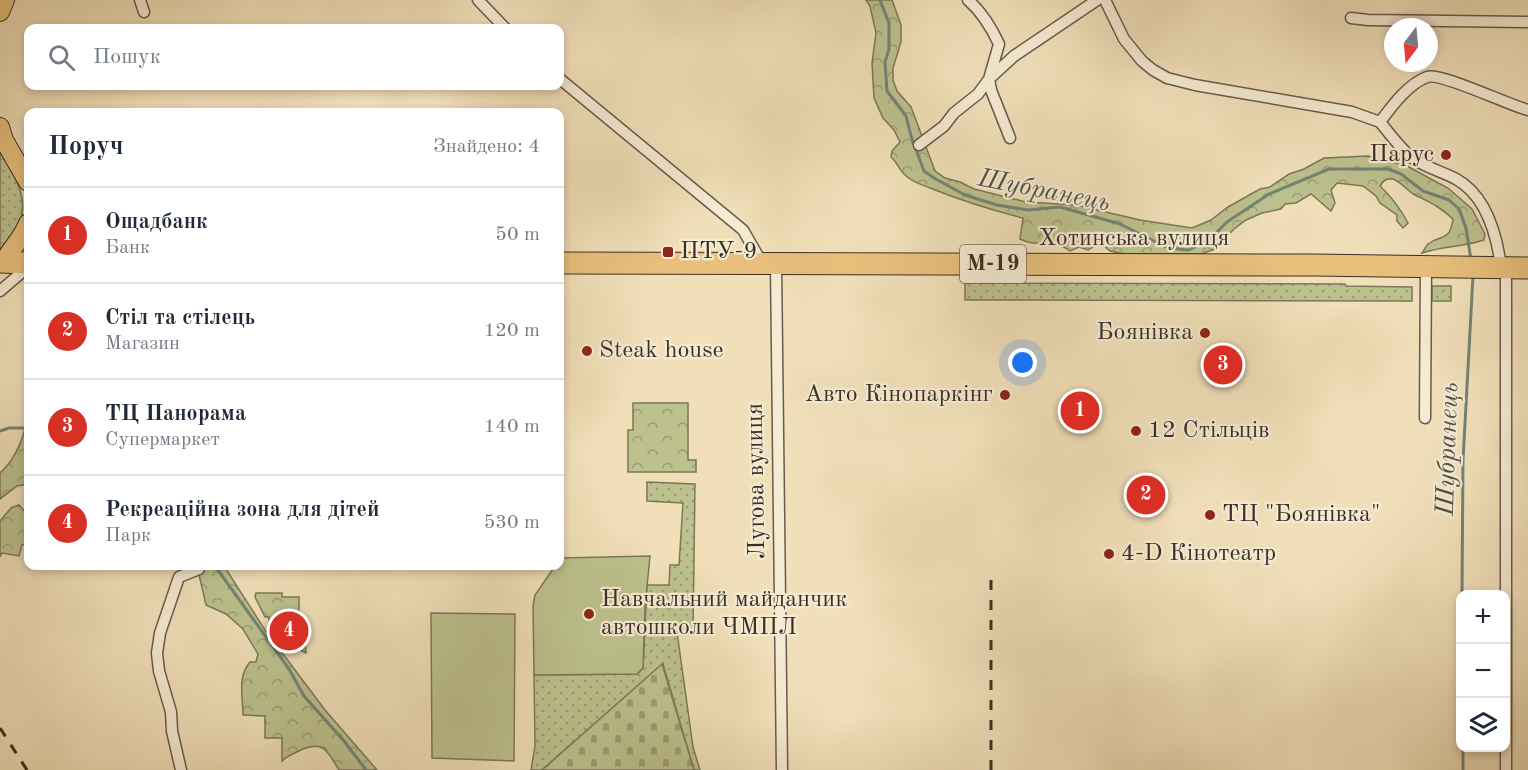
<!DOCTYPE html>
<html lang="uk">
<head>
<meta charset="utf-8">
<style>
  :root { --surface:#fff; --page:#f6f6f7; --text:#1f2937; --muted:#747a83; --line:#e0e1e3; --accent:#d93025 }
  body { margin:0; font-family:"Old Standard TT",serif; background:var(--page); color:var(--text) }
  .controls { position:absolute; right:18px; bottom:18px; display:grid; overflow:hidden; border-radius:12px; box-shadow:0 3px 9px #0003 }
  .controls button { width:54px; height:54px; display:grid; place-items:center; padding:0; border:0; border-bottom:2px solid var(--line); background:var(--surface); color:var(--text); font:30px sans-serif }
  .compass { position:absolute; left:1384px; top:18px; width:54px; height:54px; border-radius:50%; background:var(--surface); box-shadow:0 3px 9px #0003; rotate:196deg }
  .you { position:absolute; left:1023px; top:363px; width:21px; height:21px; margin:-15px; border:4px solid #fff; border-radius:50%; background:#1a73e8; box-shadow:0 0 0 9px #1a73e833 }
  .badge { display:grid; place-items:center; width:39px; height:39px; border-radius:50%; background:var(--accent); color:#fff; font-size:20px; font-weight:700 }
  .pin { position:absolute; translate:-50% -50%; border:3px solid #fff; box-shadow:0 2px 6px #0006 }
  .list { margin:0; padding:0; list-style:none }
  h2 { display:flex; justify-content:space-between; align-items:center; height:78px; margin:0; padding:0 24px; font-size:26px }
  h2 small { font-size:20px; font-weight:400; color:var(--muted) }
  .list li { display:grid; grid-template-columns:39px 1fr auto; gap:18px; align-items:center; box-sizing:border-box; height:96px; padding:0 24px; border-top:2px solid var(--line) }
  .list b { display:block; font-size:22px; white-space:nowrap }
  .list p { margin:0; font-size:20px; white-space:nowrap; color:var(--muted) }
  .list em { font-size:20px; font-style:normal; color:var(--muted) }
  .icon { flex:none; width:33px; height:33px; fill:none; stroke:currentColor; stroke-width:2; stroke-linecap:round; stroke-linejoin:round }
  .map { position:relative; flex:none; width:1528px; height:770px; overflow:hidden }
  .search { position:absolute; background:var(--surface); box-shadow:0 3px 9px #0003; left:24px; top:24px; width:540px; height:66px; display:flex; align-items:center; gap:15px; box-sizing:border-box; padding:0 21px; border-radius:12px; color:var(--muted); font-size:22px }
  .panel { position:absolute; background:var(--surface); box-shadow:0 3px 9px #0003; left:24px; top:108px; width:540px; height:462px; border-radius:12px }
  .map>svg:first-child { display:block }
</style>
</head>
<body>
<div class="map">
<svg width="1528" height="770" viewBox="0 0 1528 770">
  <defs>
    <pattern id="grass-dots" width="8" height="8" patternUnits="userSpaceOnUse" patternTransform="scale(1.5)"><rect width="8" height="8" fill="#bcc18e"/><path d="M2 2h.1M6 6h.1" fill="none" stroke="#9a9d74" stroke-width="1.8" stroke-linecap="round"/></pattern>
    <pattern id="forest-crowns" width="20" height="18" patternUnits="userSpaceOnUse" patternTransform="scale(1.5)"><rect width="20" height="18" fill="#bcc18e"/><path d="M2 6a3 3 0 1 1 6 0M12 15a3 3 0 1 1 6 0" fill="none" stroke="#9a9d74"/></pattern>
    <pattern id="cemetery-stones" width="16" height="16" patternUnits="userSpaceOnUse" patternTransform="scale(1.5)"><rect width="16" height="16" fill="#bcc18e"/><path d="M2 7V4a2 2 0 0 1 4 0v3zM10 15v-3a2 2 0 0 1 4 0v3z" fill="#9a9d74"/></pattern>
  </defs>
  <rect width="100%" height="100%" fill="#f0dfb9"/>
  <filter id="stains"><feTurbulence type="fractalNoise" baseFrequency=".00333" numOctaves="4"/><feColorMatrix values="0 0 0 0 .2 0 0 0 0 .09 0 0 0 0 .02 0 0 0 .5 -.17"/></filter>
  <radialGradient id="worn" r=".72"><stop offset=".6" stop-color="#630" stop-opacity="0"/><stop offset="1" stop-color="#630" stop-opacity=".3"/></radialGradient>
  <path fill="url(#grass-dots)" stroke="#7b785a" stroke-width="1.5" d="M0,151c4,9 10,17 14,25 16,30 9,51 -14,73z
    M965,283l380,1 1,2 66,1v14l-447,-1z
    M1432,286h19v15h-19z
    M647,482l48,2 -2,147 -16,1 16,115 7,23h-6l-31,-106 -121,106h-11l4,-24 -1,-71 103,-1 6,-6 4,-83h22l1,-20h9l4,-62 -36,-2z"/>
  <path fill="url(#forest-crowns)" stroke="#7b785a" stroke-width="1.5" d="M866,0h26l9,25v17l-8,26v12l4,11 14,16 24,64 10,7 15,4 14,7 52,13 50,3 64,15 52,8 19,-8 17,-13 32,-18 10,-2 19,-13 15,-5 20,-11 44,-2 39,10 41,22 24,21 13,25 -1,6c-21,7 -41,6 -62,13 2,-3 4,-7 6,-9 13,-10 22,-2 25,-25 -14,-13 -22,-16 -38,-24 -10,-5 -24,-28 -35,-9 12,11 20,22 28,37l-5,5 -6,-7v-6l-17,-12 -4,-7 -13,-10 -26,-3 -6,7 4,13 -4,8 -20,-17 -15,9 -11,1 -4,5 -19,4 -16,7 -12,9 -19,20 -14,5h-76l-15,-3 -6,-5 -6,-2 -10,6 -9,-3 -9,4c-21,-16 -31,-2 -50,-12l3,-21c-32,-8 -63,-18 -93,-30 -10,-4 -18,-6 -25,-13 -6,-5 -7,-12 -14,-18l1,-6 8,-9 -6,-12 -11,-12 -9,-20 -2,-35 4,-30 -6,-27z
    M633,403h55v57h8v12h-68v-42h5z
    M28,413v71l-11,2 -17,13v-26c15,-13 27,-39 26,-59z
    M19,505l9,10v29l-6,1 -3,11 -17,-3 -2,4v-36l11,-13z
    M197,566h27l41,64 60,80 52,60h-38c-10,-16 -14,-30 -36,-21 -7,4 -15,6 -21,12v-23h-17v-22l-22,-1c0,-19 -6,-38 7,-53h6l2,-8 -15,-25 -17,-15 -20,-9z
    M256,593h26v4h17v43l6,1 1,12 -6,-3 -1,-3 -4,-1 -26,-25v-4h-4l-10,-20z"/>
  <path fill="url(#cemetery-stones)" stroke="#7b785a" stroke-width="1.5" d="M662,664l32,106h-152z"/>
  <path fill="#bcc18e" stroke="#7b785a" stroke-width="1.5" d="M650,556l-5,51 -2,61 -6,6 -103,1 -1,-69 2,-11 20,-29h5v-8z
    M431,613l84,1 -1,147 -82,-3z"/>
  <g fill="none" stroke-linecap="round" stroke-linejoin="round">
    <path stroke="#748475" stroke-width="3" d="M880,0l9,23v26l-4,13 2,29 19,25 5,20 13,35 10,7 31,17 32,10 31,5 32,-3 60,17 48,24 21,2 21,-11 17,-17 42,-28 60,-25h59l13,5 22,17 26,9 10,9 7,19 5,32
      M0,431l9,-3h19
      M215,566l74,103 15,27 40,45 22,29
      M1462,594l1,-134 10,-184
      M1463,770v-22"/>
    <g stroke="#685b4c" stroke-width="13">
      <path id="street" d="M140,0l4,12
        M478,0l27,28
        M968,0c14,12 24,29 31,44l-10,35 2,11 19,48
        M1105,0l19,39 18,22 11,9 14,8 28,7 157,27 28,10c12,-16 28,-38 47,-45 14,-5 81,28 101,33
        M1351,18l17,2 160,2
        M560,79l183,151 19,33
        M1380,122c10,12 19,25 31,35 13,10 30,14 45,22 31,17 41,57 45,88
        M919,145l25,-19 10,-13 24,-19 11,-15 25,-23 83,-56
        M776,264l6,506
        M0,291l28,-24
        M1425,418l1,-152
        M181,770l-9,-39 -1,-19 -12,-41 -2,-18 3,-20 19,-56 20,-8
        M1506,770v-502"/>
    </g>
    <g stroke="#3a2f27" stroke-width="20">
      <path id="primary" d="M0,12l5,-12
        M0,127l4,13 24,42
        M4,262c7,-14 19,-24 24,-39"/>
    </g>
    <g stroke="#3a2f27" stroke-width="23">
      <path id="highway" d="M0,262l28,1
        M560,263l753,2 215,3"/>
    </g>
    <use href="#street" stroke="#f5ead2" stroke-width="10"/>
    <use href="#primary" stroke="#e8c07c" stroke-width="18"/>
    <use href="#highway" stroke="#e8c07c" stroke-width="21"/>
    <path stroke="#3a2f27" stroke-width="3" stroke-dasharray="10 10" stroke-linecap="butt" d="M0,728l27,42
      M991,770v-197"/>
  </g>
  <g fill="#8f2418" stroke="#f5ead2" stroke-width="2">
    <circle cx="1446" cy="155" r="6"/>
    <rect x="662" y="246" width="12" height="12" rx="3"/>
    <circle cx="1205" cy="333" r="6"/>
    <circle cx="587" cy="351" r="6"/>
    <circle cx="1005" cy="395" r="6"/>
    <circle cx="1136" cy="431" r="6"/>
    <circle cx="1210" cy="515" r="6"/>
    <circle cx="1109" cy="554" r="6"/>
    <circle cx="589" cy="614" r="6"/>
  </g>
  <g text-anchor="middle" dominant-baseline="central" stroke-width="4.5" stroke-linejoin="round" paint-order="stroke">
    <rect fill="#f5ead2" stroke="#72675a" stroke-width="1.5" x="960" y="245" width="66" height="38" rx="4.5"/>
    <g font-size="22" font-weight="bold" fill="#3a2f27">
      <text x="993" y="264">М-19</text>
    </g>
    <g font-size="24" fill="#3a2f27" stroke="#f5ead2" text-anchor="start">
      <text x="1434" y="155" text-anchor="end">Парус</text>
      <text x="680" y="252">ПТУ-9</text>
      <text x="1193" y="333" text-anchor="end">Боянівка</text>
      <text x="599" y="351">Steak house</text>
      <text x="993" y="395" text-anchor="end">Авто Кінопаркінг</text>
      <text x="1148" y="431">12 Стільців</text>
      <text x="1222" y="515">ТЦ "Боянівка"</text>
      <text x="1121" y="554">4-D Кінотеатр</text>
      <text x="601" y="600">Навчальний майданчик<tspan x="601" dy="28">автошколи ЧМПЛ</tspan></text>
    </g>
    <g font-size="24" fill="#3a2f27" stroke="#f5ead2">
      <text x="1134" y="239">Хотинська вулиця</text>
      <text transform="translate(757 481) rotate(-91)">Лугова вулиця</text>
    </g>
    <g font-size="26" font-style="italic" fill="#525248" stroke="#f5ead2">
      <text transform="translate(1044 191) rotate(11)">Шубранець</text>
      <text transform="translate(1448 449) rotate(-88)">Шубранець</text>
    </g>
  </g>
  <rect width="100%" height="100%" filter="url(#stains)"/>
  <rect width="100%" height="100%" fill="url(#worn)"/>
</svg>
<div class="controls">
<button>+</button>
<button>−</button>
<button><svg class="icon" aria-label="layers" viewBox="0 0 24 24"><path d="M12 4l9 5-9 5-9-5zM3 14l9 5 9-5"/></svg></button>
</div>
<svg class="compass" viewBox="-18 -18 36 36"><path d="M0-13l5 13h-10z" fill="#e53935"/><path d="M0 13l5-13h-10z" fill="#747a83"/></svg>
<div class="you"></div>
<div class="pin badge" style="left:1080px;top:411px">1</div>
<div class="pin badge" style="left:1146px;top:495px">2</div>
<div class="pin badge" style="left:1223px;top:365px">3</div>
<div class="pin badge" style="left:289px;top:631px">4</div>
<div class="search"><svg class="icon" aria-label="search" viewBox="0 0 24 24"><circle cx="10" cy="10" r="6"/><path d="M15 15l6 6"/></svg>Пошук</div>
<section class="panel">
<h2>Поруч<small>Знайдено: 4</small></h2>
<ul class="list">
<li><span class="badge">1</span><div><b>Ощадбанк</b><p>Банк</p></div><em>50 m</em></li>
<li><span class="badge">2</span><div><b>Стіл та стілець</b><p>Магазин</p></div><em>120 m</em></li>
<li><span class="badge">3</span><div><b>ТЦ Панорама</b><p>Супермаркет</p></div><em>140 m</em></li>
<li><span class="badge">4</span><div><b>Рекреаційна зона для дітей</b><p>Парк</p></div><em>530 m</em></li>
</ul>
</section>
</div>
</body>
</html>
